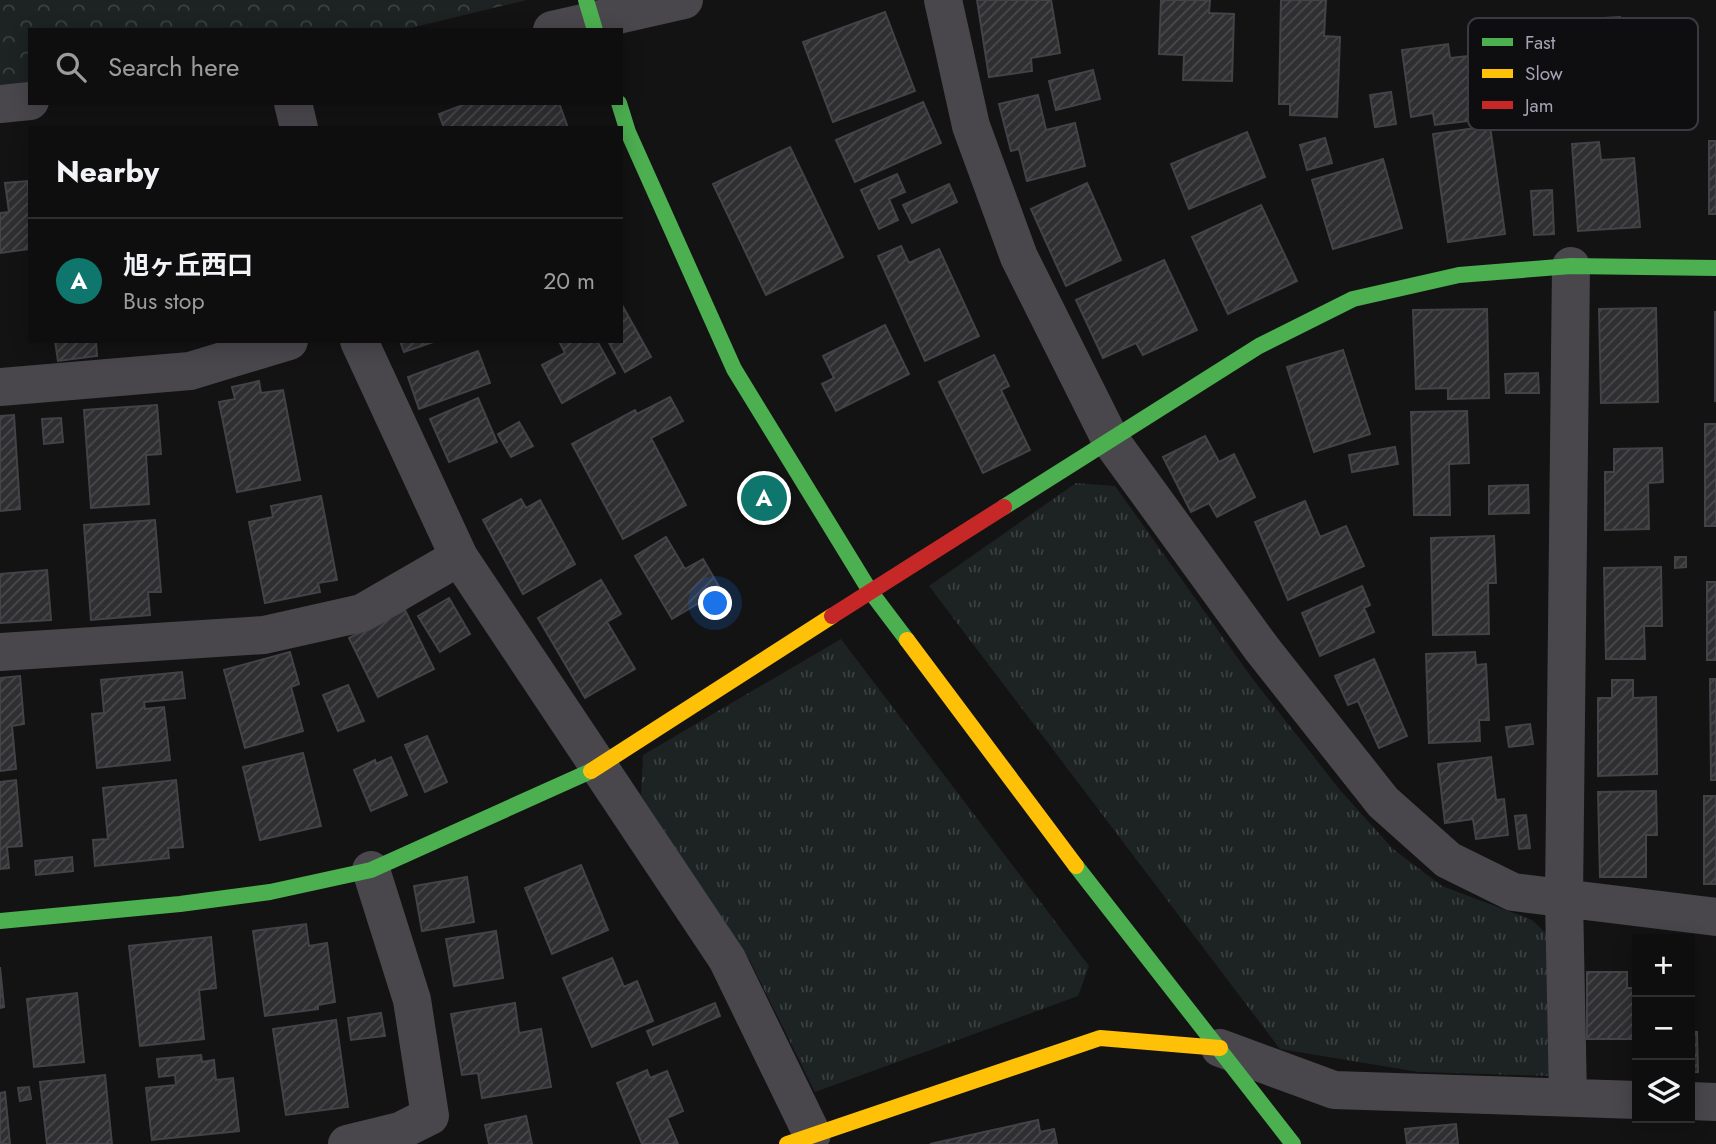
<!DOCTYPE html>
<html lang="en">
<head>
<meta charset="utf-8">
<style>
  :root { --surface:#0e0e0e; --page:#171717; --text:#f1f3f6; --muted:#9b9c9e; --line:#2e2e2e; --accent:#0f766e }
  body { margin:0; font-family:Jost,"Noto Sans JP",sans-serif; background:var(--page); color:var(--text) }
  .controls { position:absolute; right:21px; bottom:21px; display:grid; overflow:hidden; border-radius:0px; box-shadow:0 4px 18px #0003 }
  .controls button { width:63px; height:63px; display:grid; place-items:center; padding:0; border:0; border-bottom:2px solid var(--line); background:var(--surface); color:var(--text); font:35px sans-serif }
  .you { position:absolute; left:716px; top:604px; width:24px; height:24px; margin:-18px; border:5px solid #fff; border-radius:50%; background:#1a73e8; box-shadow:0 0 0 10px #1a73e833 }
  .badge { display:grid; place-items:center; width:46px; height:46px; border-radius:50%; background:var(--accent); color:#fff; font-size:23px; font-weight:700 }
  .pin { position:absolute; translate:-50% -50%; border:4px solid #fff; box-shadow:0 2px 7px #0006 }
  .list { margin:0; padding:0; list-style:none }
  h2 { display:flex; justify-content:space-between; align-items:center; height:91px; margin:0; padding:0 28px; font-size:30px }
  h2 small { font-size:23px; font-weight:400; color:var(--muted) }
  .list li { display:grid; grid-template-columns:46px 1fr auto; gap:21px; align-items:center; box-sizing:border-box; height:126px; padding:0 28px; border-top:2px solid var(--line) }
  .list b { display:block; font-size:26px; white-space:nowrap }
  .list p { margin:0; font-size:23px; white-space:nowrap; color:var(--muted) }
  .list em { font-size:23px; font-style:normal; color:var(--muted) }
  .icon { flex:none; width:38px; height:38px; fill:none; stroke:currentColor; stroke-width:2; stroke-linecap:round; stroke-linejoin:round }
  .map { position:relative; flex:none; width:1716px; height:1144px; overflow:hidden }
  .search { position:absolute; background:var(--surface); box-shadow:0 4px 18px #0003; left:28px; top:28px; width:595px; height:77px; display:flex; align-items:center; gap:18px; box-sizing:border-box; padding:0 24px; border-radius:0px; color:var(--muted); font-size:26px }
  .panel { position:absolute; background:var(--surface); box-shadow:0 4px 18px #0003; left:28px; top:126px; width:595px; height:217px; border-radius:0px }
  .map>svg:first-child { display:block }
</style>
</head>
<body>
<div class="map">
<svg width="1716" height="1144" viewBox="0 0 1716 1144">
  <defs>
    <pattern id="grass-tufts" width="24" height="20" patternUnits="userSpaceOnUse" patternTransform="scale(1.75)"><rect width="24" height="20" fill="#1d2322"/><path d="M3 7l-1-3M5 7V3M7 7l1-3M15 17l-1-3M17 17v-4M19 17l1-3" fill="none" stroke="#3b4040"/></pattern>
    <pattern id="forest-crowns" width="20" height="18" patternUnits="userSpaceOnUse" patternTransform="scale(1.75)"><rect width="20" height="18" fill="#1d2322"/><path d="M2 6a3 3 0 1 1 6 0M12 15a3 3 0 1 1 6 0" fill="none" stroke="#3b4040"/></pattern>
    <pattern id="building-hatch" width="6" height="6" patternUnits="userSpaceOnUse" patternTransform="scale(1.75)"><rect width="6" height="6" fill="#2f2f31"/><path d="M-1 1l2-2M0 6l6-6M5 7l2-2" fill="none" stroke="#4a4a4d"/></pattern>
  </defs>
  <rect width="100%" height="100%" fill="#131313"/>
  <path fill="url(#grass-tufts)" d="M1076,483l39,3 137,192 88,112 53,59 49,37 90,34 20,19 2,137 -135,-4 -139,-23 -351,-463z
    M841,639l248,327 -11,30 -263,96 -65,-131 -109,-166 2,-40z"/>
  <path fill="url(#forest-crowns)" d="M0,0h527l-125,30h-372v56l-30,3z"/>
  <path fill="url(#building-hatch)" stroke="#434247" stroke-width="2" d="M977,0h74l9,53 -29,5 1,13 -43,6z
    M1161,0h49l-1,13 25,1 -2,67 -49,-1 1,-25 -25,-1z
    M1281,0h45l-2,36 16,1 -3,80 -47,-2v-11h-11z
    M885,12l30,79 -82,31 -30,-80z
    M1620,17l2,50 -12,1 2,47 -56,3 -5,-97z
    M1448,44l2,14 18,-2 9,64 -42,5 -2,-12 -22,4 -9,-67z
    M1093,70l7,29 -44,11 -7,-29z
    M1391,92l5,32 -21,3 -5,-32z
    M1038,95l8,35 29,-7 10,43 -58,15 -8,-32 -8,2 -12,-47z
    M923,102l18,41 -86,39 -19,-42z
    M468,103h91l9,25h-124l-5,-14z
    M1490,126l15,108 -57,8 -15,-108z
    M1247,132l18,45 -76,32 -18,-45z
    M1325,138l7,25 -25,7 -7,-25z
    M1709,141h7v73h-7z
    M1599,142l2,18 33,-2 6,69 -62,4 -6,-87z
    M790,147l53,110 -77,38 -53,-111z
    M1383,159l19,69 -69,21 -21,-69z
    M897,174l8,18 -16,7 9,21 -19,9 -18,-39z
    M28,181l2,68 -30,4v-40l9,-1 -4,-29z
    M1087,183l34,77 -55,26 -35,-77z
    M949,184l8,18 -45,21 -9,-18z
    M1552,190l2,44 -20,1 -3,-44z
    M1261,205l36,76 -69,33 -36,-77z
    M901,246l8,17 30,-14 40,87 -54,25 -47,-105z
    M1164,260l33,70 -54,25 -7,-12 -33,15 -27,-58z
    M621,303l30,54 -26,15 -17,-31h13z
    M1656,308l2,94 -57,1 -2,-94z
    M1487,309l2,89 -41,1v-11l-32,1 -3,-79z
    M1715,312h1v89h-1z
    M885,325l24,49 -73,37 -14,-27 12,-6 -11,-22z
    M55,341h41l1,15 -39,5z
    M400,341h36l-32,11z
    M559,341h38l18,32 -53,30 -20,-38 23,-12z
    M1343,350l27,84 -56,18 -27,-85z
    M478,351l12,32 -71,26 -11,-32z
    M994,355l15,31 -8,4 29,60 -47,23 -44,-91z
    M1538,373l1,20h-33l-1,-19z
    M259,381l2,12 22,-3 17,90 -63,12 -18,-90 16,-3 -3,-12z
    M670,397l13,24 -32,17 35,67 -63,34 -51,-95 63,-34 2,4z
    M478,398l19,44 -48,20 -19,-43z
    M157,405l4,49 -15,1 3,49 -58,4 -7,-98z
    M1467,411l2,52 -20,1 1,51h-36l-3,-103z
    M14,415l6,94 -20,2v-95z
    M61,418l2,24 -19,2 -2,-25z
    M519,422l14,24 -22,11 -13,-23z
    M1705,424h11v102h-11z
    M1205,436l14,26 15,-8 21,43 -38,20 -8,-14 -18,9 -28,-55z
    M1395,447l3,17 -46,8 -3,-17z
    M1662,448l1,34 -15,1 1,46 -44,1v-58h9v-23z
    M1528,485l1,28 -40,1v-28z
    M321,496l16,84 -19,3 2,9 -55,11 -16,-81 24,-5 -2,-11z
    M521,499l5,9 14,-8 35,64 -52,30 -40,-74z
    M1305,501l15,36 26,-11 18,40 -76,34 -33,-78z
    M155,520l6,72h-13l2,23 -59,5 -7,-95z
    M1494,536l2,47h-8l1,51 -56,1 -2,-97z
    M666,537l19,32 18,-10 18,31 -49,29 -37,-63z
    M1675,557h11v10l-11,1z
    M1661,567l1,59h-18l1,33h-39l-2,-91z
    M47,570l4,50 -51,3v-49z
    M601,580l20,34 -14,8 28,47 -50,29 -47,-80z
    M1707,582h9v78h-9z
    M1362,586l8,19 -6,3 10,24 -54,24 -18,-43z
    M449,598l21,36 -30,18 -22,-36z
    M405,610l29,59 -56,28 -29,-59z
    M290,652l9,32 -8,3 12,44 -58,17 -21,-78z
    M1475,652l1,13 10,-1 3,56h-10l1,21 -51,2 -3,-89z
    M1374,659l33,77 -28,12 -21,-47 -10,4 -13,-29z
    M182,672l3,26 -41,4 1,7 19,-2 6,53 -73,8 -5,-54 12,-1 -3,-33z
    M20,676l4,48 -12,2 4,43 -16,2v-93z
    M1710,679h6v101h-5z
    M1612,680h21v18l23,-1 1,77 -59,2v-78h14z
    M348,685l16,36 -26,10 -15,-36z
    M1530,724l3,20 -24,3 -3,-20z
    M427,736l20,46 -22,10 -20,-47z
    M303,753l18,73 -61,14 -17,-73z
    M391,757l16,38 -36,16 -17,-41 21,-10 1,4z
    M1491,757l5,43 8,-1 4,36 -32,4 -3,-20 -28,4 -7,-59z
    M16,780l6,66 -15,1 2,21 -9,1v-87z
    M176,780l7,67 -15,1 1,10 -74,8 -2,-26 15,-1 -5,-51z
    M1656,791l1,44h-11v42h-46l-2,-85z
    M1704,796h12v88h-12z
    M1526,815l4,33 -11,1 -4,-33z
    M72,857l1,14 -37,4 -1,-14z
    M581,865l27,65 -56,24 -27,-66z
    M467,877l7,45 -52,9 -8,-45z
    M306,924l3,22 18,-3 8,59 -17,3v4l-53,7 -12,-85z
    M496,931l7,47 -49,8 -8,-47z
    M211,937l5,51 -17,2 5,49 -64,7 -11,-100z
    M612,958l12,29 13,-6 16,40 -61,26 -29,-69z
    M0,967l4,40 -4,1z
    M1587,972h40v16h10v51h-50z
    M77,993l7,69 -50,5 -7,-68z
    M515,1003l4,30 22,-4 10,58 -69,11 -4,-25 -16,2 -11,-61z
    M715,1003l5,13 -67,29 -6,-14z
    M381,1013l4,23 -34,4 -3,-22z
    M336,1020l12,87 -62,8 -13,-86z
    M1690,1032h7l1,40h-8z
    M201,1055l1,7 12,-2 2,20 17,-2 6,53 -87,9 -6,-52 30,-3 -1,-10 -16,2 -2,-18z
    M647,1070l3,8 17,-7 16,40 -16,7 11,26h-36l-25,-61z
    M105,1075l7,69h-65l-7,-62z
    M29,1087l2,12 -11,2 -2,-13z
    M5,1092l5,52h-10v-51z
    M526,1116l6,28h-43l-4,-19z
    M1038,1120l2,12 14,-3 3,15h-127z
    M1456,1124l2,20h-51l-2,-15z"/>
  <g fill="none" stroke-linecap="round" stroke-linejoin="round">
    <path stroke="#49474c" stroke-width="38" d="M943,0l28,126 48,131 92,184 151,208 121,153 65,58 65,32 203,25
      M552,30l132,-30
      M293,103l6,25
      M0,104l30,-3
      M359,341l100,216 268,402 85,175
      M0,387l190,-16 99,-30
      M0,652l264,-17 98,-22 97,-56
      M1220,1048l114,42 303,10
      M1568,1097l-4,-198 7,-633
      M1690,1101l26,1
      M347,1144l53,-13 30,-15 -18,-116 -41,-130"/>
    <path stroke="#4caf50" stroke-width="16" d="M586,0l9,30
      M619,103l9,29 106,237 136,222 37,49
      M1004,507l255,-161 94,-47 106,-24 112,-9 145,2
      M1076,866l217,278
      M0,921l180,-17 90,-12 101,-22 220,-99"/>
    <path stroke="#ffc107" stroke-width="16" d="M907,640l169,226
      M591,771l241,-155
      M787,1144l313,-106 120,10"/>
    <path stroke="#c62828" stroke-width="16" d="M832,616l172,-109"/>
  </g>
  <rect x="1468" y="18" width="230" height="112" rx="10" fill="#0e0d0f" stroke="#3c3a41" stroke-width="2"/>
  <rect x="1482" y="38" width="31" height="8" fill="#4caf50"/>
  <rect x="1482" y="69" width="31" height="9" fill="#ffc107"/>
  <rect x="1482" y="101" width="31" height="8" fill="#c62828"/>
  <g font-size="19" fill="#a7a3b5">
    <text x="1525" y="49">Fast</text>
    <text x="1525" y="80">Slow</text>
    <text x="1525" y="112">Jam</text>
  </g>
</svg>
<div class="controls">
<button>+</button>
<button>−</button>
<button><svg class="icon" aria-label="layers" viewBox="0 0 24 24"><path d="M12 4l9 5-9 5-9-5zM3 14l9 5 9-5"/></svg></button>
</div>
<div class="you"></div>
<div class="pin badge" style="left:764px;top:498px">A</div>
<div class="search"><svg class="icon" aria-label="search" viewBox="0 0 24 24"><circle cx="10" cy="10" r="6"/><path d="M15 15l6 6"/></svg>Search here</div>
<section class="panel">
<h2>Nearby<small></small></h2>
<ul class="list">
<li><span class="badge">A</span><div><b>旭ヶ丘西口</b><p>Bus stop</p></div><em>20 m</em></li>
</ul>
</section>
</div>
</body>
</html>
